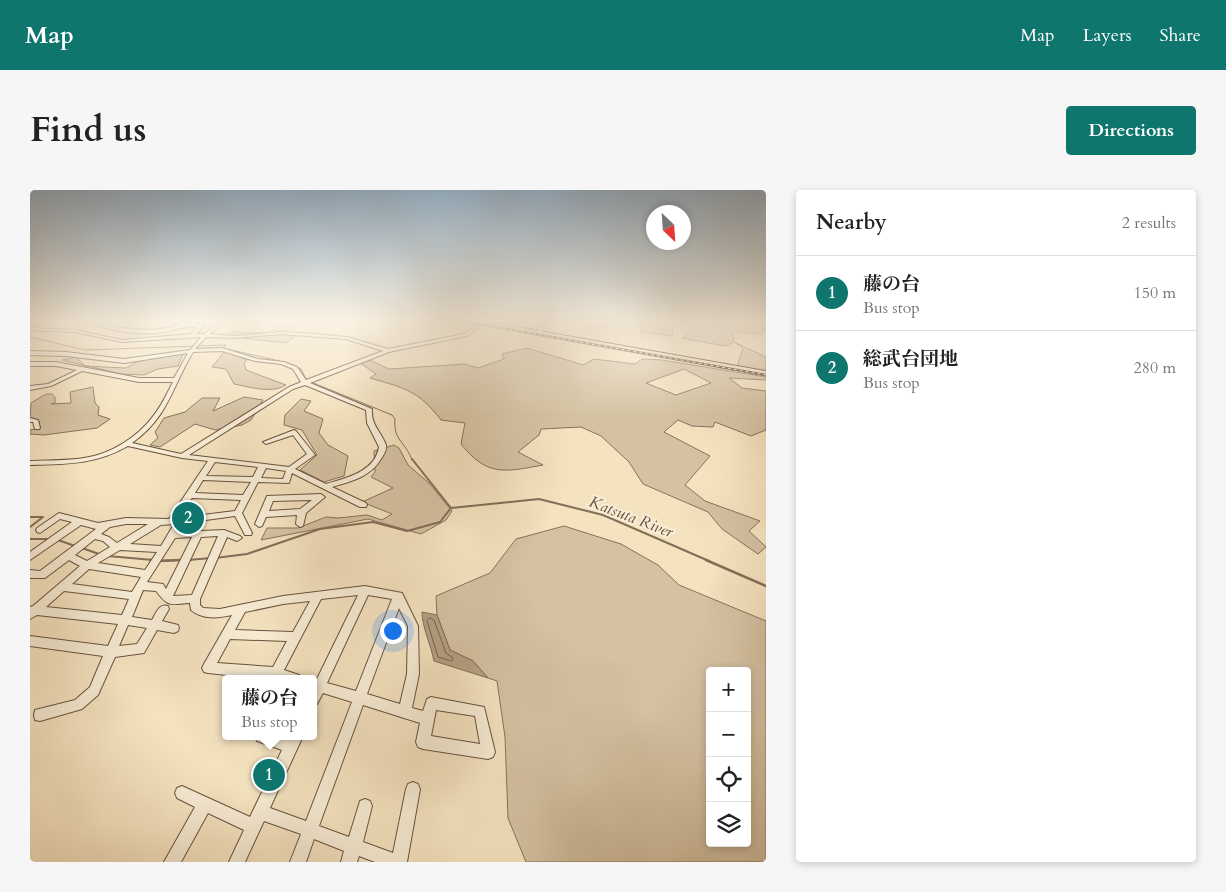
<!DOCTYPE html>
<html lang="en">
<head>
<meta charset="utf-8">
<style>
  :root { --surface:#fff; --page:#f6f6f6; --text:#222; --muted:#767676; --line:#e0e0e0; --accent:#0f766e }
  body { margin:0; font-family:Cardo,"Noto Serif JP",serif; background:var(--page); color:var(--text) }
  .controls { position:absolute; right:15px; bottom:15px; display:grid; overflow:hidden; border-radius:5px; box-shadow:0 2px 8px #0003 }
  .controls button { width:45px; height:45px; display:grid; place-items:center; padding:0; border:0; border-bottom:1px solid var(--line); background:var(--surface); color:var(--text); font:25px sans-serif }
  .compass { position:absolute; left:616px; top:15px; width:45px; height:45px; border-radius:50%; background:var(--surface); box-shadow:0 2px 8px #0003; rotate:155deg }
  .you { position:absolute; left:362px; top:440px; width:18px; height:18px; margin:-12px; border:4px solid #fff; border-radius:50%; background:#1a73e8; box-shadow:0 0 0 8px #1a73e833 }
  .badge { display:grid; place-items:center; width:32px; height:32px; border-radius:50%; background:var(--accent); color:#fff; font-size:16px; font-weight:700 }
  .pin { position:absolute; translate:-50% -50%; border:2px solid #fff; box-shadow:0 1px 5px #0006 }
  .popup { position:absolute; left:192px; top:485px; width:95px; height:65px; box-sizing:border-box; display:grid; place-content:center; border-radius:5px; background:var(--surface); filter:drop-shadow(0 1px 4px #0005); font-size:16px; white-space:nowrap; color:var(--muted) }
  .popup b { font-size:19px; color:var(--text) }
  .popup::after { content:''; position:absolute; left:50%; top:100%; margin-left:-10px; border:10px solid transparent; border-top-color:var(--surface) }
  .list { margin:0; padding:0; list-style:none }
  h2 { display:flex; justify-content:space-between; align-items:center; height:65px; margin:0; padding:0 20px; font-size:21px }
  h2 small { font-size:16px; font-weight:400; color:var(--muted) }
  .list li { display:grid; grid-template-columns:32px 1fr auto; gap:15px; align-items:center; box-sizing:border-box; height:75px; padding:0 20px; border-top:1px solid var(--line) }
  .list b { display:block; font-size:19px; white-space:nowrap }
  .list p { margin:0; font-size:16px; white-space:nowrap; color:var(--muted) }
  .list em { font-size:16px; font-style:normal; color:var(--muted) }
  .icon { flex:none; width:28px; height:28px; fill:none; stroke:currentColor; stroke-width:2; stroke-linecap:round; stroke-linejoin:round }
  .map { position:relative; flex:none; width:736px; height:672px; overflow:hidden; border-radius:5px }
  header { display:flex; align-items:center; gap:30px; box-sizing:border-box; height:70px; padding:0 25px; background:var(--accent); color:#fff }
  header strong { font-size:24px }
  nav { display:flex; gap:28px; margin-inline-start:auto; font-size:18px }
  .intro { display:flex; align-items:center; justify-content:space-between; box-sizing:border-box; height:120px; padding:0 30px }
  h1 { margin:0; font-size:35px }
  .button { padding:12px 22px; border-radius:5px; background:var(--accent); color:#fff; font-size:18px; font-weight:700 }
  main { display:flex; gap:30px; padding:0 30px }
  aside { flex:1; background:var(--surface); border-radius:5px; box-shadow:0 2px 8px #0003 }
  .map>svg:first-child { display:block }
</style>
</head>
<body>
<header>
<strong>Map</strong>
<nav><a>Map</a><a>Layers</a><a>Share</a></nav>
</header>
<div class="intro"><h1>Find us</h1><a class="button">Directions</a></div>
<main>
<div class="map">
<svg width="736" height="672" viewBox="0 0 736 672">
  <rect width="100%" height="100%" fill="#f5e3c0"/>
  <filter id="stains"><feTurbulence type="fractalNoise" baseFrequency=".004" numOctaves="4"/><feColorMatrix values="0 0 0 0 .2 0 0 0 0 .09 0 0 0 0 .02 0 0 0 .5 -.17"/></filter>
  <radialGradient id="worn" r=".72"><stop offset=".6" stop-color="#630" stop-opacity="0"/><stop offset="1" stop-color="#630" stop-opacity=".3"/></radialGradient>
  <path fill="#d5c2a3" stroke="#87725c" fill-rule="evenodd" d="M608,131h128l-4,13 -30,-3 2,11 32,15v15l-29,-5 6,-19 -9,-6 -9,4 -43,-8 12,-10 -6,-4 -14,-1 -2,13 -31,-4z
    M257,133l6,1 -9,10 12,1 -10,8 -61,-7 6,-4 36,1z
    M497,158l56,17 11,-6 41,5 7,-5 20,1 104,17v3l-37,-2 13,10 24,3v39l-15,6 -36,-14 -2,5 -21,-1 -14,-6 -14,12 46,24 -25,29 20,16 55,20 -11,10 17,16 -8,7 -36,-25 -14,-17 -65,-28 -14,-22 -28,-26 -20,-9 -40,2 -2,6 -21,17 25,13c-38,7 -56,12 -82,-21l4,-21 -24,-3c-23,-30 -37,-32 -71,-42l6,-4 -16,-11 10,-3 19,9 75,-5 14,4 26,-9 -2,-5zM654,179l27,14 -35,12 -30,-12z
    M195,161l22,9 -3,3 2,7 40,15c-15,9 -36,2 -52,-1l-8,-15 -14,-2z
    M153,164l-5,12 -20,3 -14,6 -23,-1 -59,-14 14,-3 9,9 41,2 10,-6 26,-7z
    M63,197l2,16 4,4 -1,8 12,4 -13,9 -53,7 -14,-1v-4l10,-2 -1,-7 -9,-2 1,-16 15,-9h6l3,3v6l-4,1 20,-1 -1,-11z
    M214,207l19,3 -12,20 -9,5 -27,5 -20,-6 -35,23 -10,-2 8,-7 -3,-6 9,-14 21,-6 17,-14h18l-7,13z
    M271,209l10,2 -7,10 19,8 -4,14 9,12 20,11 -4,20 -20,6 -24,-12 17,-15 -15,-25 -18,-5 1,-10z
    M364,255l5,3 9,17 21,18 23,28 -6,9 -25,14 -53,-15 -107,21 6,-12h31l28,-11 12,1 29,-3 15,5 10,-6 -30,-12 31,-14 -22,-11 4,-5 -1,-21z
    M534,336l57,18 37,21 21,20 87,36v241h-240l-18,-44 -3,-81 -8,-56 -9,-3 -15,-17 -23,-11 -13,-35 -1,-19 54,-23 26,-34zM680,481h37v172h-37z"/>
  <path fill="#b5a186" stroke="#836e58" d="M392,422l15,3 13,35 23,11 15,17 -54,-17c-3,-16 -12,-34 -12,-49z"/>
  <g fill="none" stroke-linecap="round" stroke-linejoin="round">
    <path stroke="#77624d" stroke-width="1" d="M400,428l4,2 12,33 7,5 -1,3 -14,-4 -11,-36z"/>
    <path stroke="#836e58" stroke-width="1" d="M0,147l55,13 141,-5 -3,3 65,15 13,6 5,10 5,3 81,33 3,4c-2,22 11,23 17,41"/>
    <path stroke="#836e58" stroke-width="2" d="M382,269l39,49
      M421,318l88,-9 64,16 106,46
      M0,327h13l-13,10
      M0,349h19
      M28,350l17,6
      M52,358l17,6
      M78,366l45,4
      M185,368l32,-4 73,-25 53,-7 34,9 33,-9 11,-14
      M158,370l23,-2
      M128,371l23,-1"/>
    <path stroke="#836e58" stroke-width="2.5" d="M120,370h3
      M158,370h3
      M676,370l60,26
      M128,371l23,-1"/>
    <g stroke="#68523f" stroke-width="2">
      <path id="minor" d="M8,131h5l-10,7 42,2 47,10 69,-6 7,-7c-12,-2 -22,3 -34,5 -23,4 -58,-1 -78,-11 9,0 18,3 27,5 24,5 47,6 70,-2l-12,-3h10l22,4v2l-7,7h8l18,-13h5l-18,13 25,2 47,-4 21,1 45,4 41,12 76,-15 17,-12 4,1 -18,13 -78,16 -79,31 62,26c-1,17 9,22 14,36 1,5 -2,9 -5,14 -11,18 -29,22 -49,28l34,16 1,2 -1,2h-6l-68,-34 -3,10 -31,-1 -16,31 10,20 -1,2h-6l-10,-19 -51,7 -5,9 45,-2 16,6 2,2 -5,3 -10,-4 -27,62v6l3,3 17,1 63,-13 82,-10 37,7 16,33 1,48 -7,34 11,3 4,-12 4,-2 53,10 11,45 -2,5 -5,2 -65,-10 -5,-2 -2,-5 4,-19 -57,-18 -44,121 30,11 11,-36 5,-2 5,2 2,5 -9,36 30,11 13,-64 2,-5 5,-2 5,2 2,5 -13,73h-32l-16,-6 -2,6h-16l3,-11 -30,-12 -8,23h-16l11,-28 -37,-13 -19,41h-16l15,-32 -36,-17 -27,49h-17l31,-55 -18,-9 -2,-5 2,-5 5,-2 68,31 32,-67 -25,-9 -2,-5h25l8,3 1,-3h14l-33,72 36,13 46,-119 -29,-9 -6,11 -4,2 -1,-27h5l41,-84 -37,4 -37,71 15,5 2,4h-34l-59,-6 -4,-1 -2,-4 2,-4 28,-49c-14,3 -29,5 -41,-5l-1,-7c-20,1 -21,5 -34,-12l-13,-1 -11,27 20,3c4,-7 7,-17 16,-14l1,3 -7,12 16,4 1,3 -1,3 -4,2 -17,-3 -13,23 -29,4 -17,38 -16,14 -42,12 -5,-1 -1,-5 1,-5 40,-10 15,-13 13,-31 -73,-10v-10l78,10 10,-22 -81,-9 -7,4v-12l3,-1 47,-40 -11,-6 -24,18h-15v-8l10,1 56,-42 -15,-4 -51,35v-8l42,-30 -12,-3 -20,14 -3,-1 -1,-2 1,-2 22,-15 39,10 28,-5 43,1 39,-58 -26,-3 -54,-12c-33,19 -62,18 -98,19v-4c18,-1 36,0 54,-3 27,-4 54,-21 70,-43 8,-10 13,-22 19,-33h-34l-57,-11 -31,15 -21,4v-4l18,-2 29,-14 -21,-4h-26v-4h26l83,16h35l14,-25 -64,10 -58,-7 -36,-1v-4l36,1 58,7 66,-9 11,-13 -79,5 -47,-10 -45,-2v-4zM251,144l65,5 37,12 -77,29 -9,-13 -13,-5 -26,-3 -36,-11 -27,1 11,-12 28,1zM192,161l33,10 26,3 12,5 8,13 -12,5 -108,67 -49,-11c36,-25 40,-56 61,-91zM275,195l61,25 1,13 12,24c-4,25 -33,31 -53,37l-31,-15 20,-14 -19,-24 -2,-1 -31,12 3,2 27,-9 14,19 -18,13 -100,-12 104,-66zM185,272l43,5 -5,10 -47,-1zM236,278l20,3 -3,8 -22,-1zM173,290l48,2 -8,13 -48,-2zM162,308l49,2 -6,11 -57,7zM96,334h22l-31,19 -8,-6 -8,-3 9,-7zM144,334l-13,22 -31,-2 31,-19zM188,346l-26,59 -19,1 28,-59zM162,347l-26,52 -3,-5 -16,-2 28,-44zM65,349l8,2 7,6 -23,14 -12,-6zM90,360l37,2 -12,18 -47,-7zM59,379l52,8 -9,15 -60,-8zM34,401l65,8 -7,16 -76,-8zM338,405l24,4 -36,92 -29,-8zM280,411l-17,31 -58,-2 10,-18 38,-8zM369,418l9,18 -1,48 -7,30 -33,-10zM98,435l19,3 -10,16 -18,2zM200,449l57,2 -14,26 -56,-4zM406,520l39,6 5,28 -49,-8z
        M511,131h4l-4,12 -2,1 -2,-1z
        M0,228l8,2 2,8 -1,1h-4l-2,-7h-3z
        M291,304l4,3 -19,16 -3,13 -3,1 -4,-3 1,-9 -31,2 -4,9 -3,1 -4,-3 12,-28zM282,310l-12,9 -31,2 4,-10z"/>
    </g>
    <g stroke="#392214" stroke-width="2">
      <path id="major" d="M439,131h13l284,50v4z"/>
    </g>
    <use href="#minor" fill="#f8edd6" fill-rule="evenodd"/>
    <use href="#major" fill="#f5e3c0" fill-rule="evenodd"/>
    <g stroke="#392214" stroke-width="2.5">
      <path id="rail" d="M432,131l304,54"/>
    </g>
    <use href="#rail" stroke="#f8edd6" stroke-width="1" stroke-dasharray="3" stroke-linecap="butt"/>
  </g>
  <linearGradient id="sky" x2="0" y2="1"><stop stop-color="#93acc1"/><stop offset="0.58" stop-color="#faf2e3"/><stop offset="1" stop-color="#faf2e3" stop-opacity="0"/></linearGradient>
  <rect width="736" height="225" fill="url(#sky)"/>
  <g text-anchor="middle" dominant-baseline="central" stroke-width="4" stroke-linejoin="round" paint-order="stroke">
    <g font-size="16" font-style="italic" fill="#644e3c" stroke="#f8edd6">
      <text transform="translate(601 327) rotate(21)">Katsuta River</text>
    </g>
  </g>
  <rect width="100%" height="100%" filter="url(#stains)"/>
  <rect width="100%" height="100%" fill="url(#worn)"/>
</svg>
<div class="controls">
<button>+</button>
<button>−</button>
<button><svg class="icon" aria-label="locate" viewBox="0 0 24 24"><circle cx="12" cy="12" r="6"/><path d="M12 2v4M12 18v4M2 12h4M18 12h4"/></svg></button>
<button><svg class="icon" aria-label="layers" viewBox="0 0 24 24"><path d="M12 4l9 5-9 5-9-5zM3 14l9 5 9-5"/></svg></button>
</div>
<svg class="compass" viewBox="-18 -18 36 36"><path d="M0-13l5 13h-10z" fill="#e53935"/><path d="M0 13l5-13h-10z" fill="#767676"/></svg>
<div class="you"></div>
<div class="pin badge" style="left:239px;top:585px">1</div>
<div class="popup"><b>藤の台</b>Bus stop</div>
<div class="pin badge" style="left:158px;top:328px">2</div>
</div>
<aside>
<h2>Nearby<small>2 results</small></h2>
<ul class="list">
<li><span class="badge">1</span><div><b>藤の台</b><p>Bus stop</p></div><em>150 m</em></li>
<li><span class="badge">2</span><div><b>総武台団地</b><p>Bus stop</p></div><em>280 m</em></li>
</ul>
</aside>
</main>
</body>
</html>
